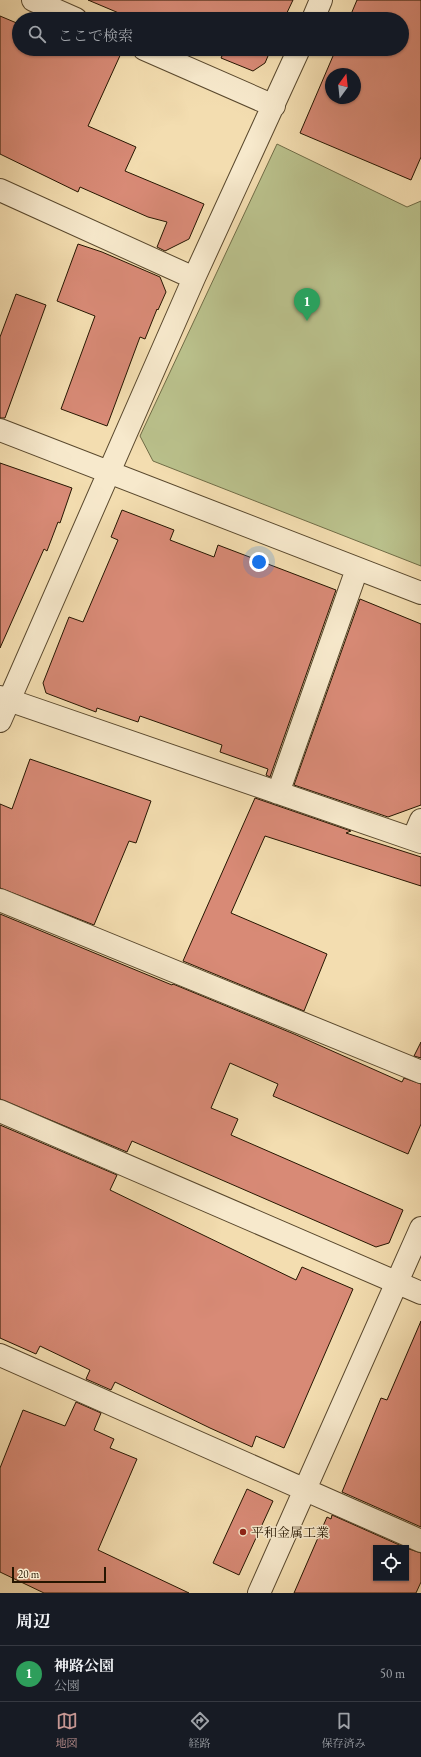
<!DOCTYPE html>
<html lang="ja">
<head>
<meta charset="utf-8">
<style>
  :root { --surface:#171b24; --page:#20242c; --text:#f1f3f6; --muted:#9ea1a6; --line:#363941; --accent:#c59692 }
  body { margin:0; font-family:"EB Garamond","Noto Serif JP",serif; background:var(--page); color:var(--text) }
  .controls { position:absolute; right:12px; bottom:12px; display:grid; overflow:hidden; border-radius:0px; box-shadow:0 1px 3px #0004 }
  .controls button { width:36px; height:36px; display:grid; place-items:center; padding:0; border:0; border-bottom:1px solid var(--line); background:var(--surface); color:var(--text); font:20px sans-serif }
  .compass { position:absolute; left:325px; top:68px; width:36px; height:36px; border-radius:50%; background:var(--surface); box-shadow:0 1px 3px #0004; rotate:15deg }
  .scale { position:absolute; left:12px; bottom:10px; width:94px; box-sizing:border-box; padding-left:4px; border:2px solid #261601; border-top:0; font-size:11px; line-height:14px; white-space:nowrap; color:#261601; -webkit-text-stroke:3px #f7e9cc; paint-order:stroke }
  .you { position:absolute; left:259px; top:562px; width:14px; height:14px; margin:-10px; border:3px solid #fff; border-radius:50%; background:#1a73e8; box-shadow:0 0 0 6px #1a73e833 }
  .badge { display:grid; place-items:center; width:26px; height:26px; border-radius:50%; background:var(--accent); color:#fff; font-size:13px; font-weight:700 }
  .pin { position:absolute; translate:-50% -33px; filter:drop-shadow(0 1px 2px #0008) }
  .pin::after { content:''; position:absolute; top:21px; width:14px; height:12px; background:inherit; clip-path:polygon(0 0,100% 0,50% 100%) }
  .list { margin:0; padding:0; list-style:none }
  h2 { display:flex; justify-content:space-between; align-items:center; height:52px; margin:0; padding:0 16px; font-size:17px }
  h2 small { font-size:13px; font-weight:400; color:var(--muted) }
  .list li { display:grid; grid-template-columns:26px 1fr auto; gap:12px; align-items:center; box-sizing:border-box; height:56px; padding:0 16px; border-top:1px solid var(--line) }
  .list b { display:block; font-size:15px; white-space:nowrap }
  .list p { margin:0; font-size:13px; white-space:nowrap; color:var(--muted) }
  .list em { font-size:13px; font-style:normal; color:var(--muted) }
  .icon { flex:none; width:22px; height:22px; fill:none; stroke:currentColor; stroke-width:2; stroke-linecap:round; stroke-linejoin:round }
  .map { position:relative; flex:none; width:421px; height:1593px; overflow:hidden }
  .search { position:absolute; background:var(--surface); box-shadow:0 1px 3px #0004; left:12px; right:12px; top:12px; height:44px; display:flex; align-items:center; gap:10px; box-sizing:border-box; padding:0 14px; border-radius:22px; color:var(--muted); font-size:15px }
  .sheet { height:108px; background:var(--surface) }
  nav { display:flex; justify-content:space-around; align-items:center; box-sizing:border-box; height:56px; border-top:1px solid var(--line); background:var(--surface); font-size:11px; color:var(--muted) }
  nav a { display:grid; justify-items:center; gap:2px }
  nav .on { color:var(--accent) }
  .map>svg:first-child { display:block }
</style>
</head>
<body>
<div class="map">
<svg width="421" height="1593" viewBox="0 0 421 1593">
  <rect width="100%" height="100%" fill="#f3ddb0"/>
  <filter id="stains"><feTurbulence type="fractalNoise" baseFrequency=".005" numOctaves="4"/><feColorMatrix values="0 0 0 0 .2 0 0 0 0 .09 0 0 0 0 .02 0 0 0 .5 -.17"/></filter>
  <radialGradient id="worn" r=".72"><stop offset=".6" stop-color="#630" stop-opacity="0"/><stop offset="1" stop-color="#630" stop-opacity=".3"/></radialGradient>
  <path fill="#bac18c" stroke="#706c46" d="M277,144l130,63 14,-6v365l-268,-105 -13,-25z"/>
  <path fill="#d88a76" stroke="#261601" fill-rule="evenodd" d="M88,0h205l-9,19h-151z
    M357,0h64v157l-10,23 -111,-47 36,-84h66v-30h-53zM331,74h24v24h-24z
    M0,16l19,8v25h104l-35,77 48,21 -11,24 79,33 -15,35 -24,12 -8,-4 10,-25 -19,-5 -68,-30 -2,5 -78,-38z
    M205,49h66l-6,14 -12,8 -32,-13 1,-2z
    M78,244l24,8 58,25 6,15 -8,18 -1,-1 -12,30 -5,-2 -33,89 -46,-17 34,-93 -38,-15z
    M16,294l30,11 -41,113h-5v-81z
    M0,463l72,25 -12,35 -2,-1 -11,29 -3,-2 -44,99z
    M122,510l52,20 -4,10 44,17 4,-12 118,45 -66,187 -4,-2 2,-6 -48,-17 2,-7 -82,-29 -2,6 -41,-14 -1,4 -50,-19 -3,-10 26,-66 14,5 35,-82 -7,-3z
    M360,599l61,25v181l-33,12 -94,-32z
    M30,759l121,42 -15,42 -7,-2 -35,84 -94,-37v-84l12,5z
    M255,798l96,33 -5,2 75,24v29l-156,-50 -34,77 96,41 -23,57 -121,-50z
    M0,914l172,71 1,-1 121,50 108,48 2,-4 17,6v40l-13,30 -135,-58 5,-12 -48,-21 -19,45 27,11 -7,16 172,75 -14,33 -13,4 -244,-106 -5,11 -127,-53z
    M421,1042v16l-7,-2z
    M0,1125l117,50 -7,15 186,90 6,-13 51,22 -69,159 -28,-12 -4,11 -42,-19 -95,-46 -4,8 -25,-11 4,-9 -50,-24 -4,8 -36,-16z
    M421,1321v206l-79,-35 39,-94 6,2z
    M76,1402l25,11 -7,17 20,9 -4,9 27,11 -39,91 91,43h-145l-44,-21v-104l23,-58 42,16z
    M247,1489l26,12 -34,74 -26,-12z
    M332,1515l74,33h-30v30h30v-30l15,5v29l-5,11h-122l33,-76 4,2z"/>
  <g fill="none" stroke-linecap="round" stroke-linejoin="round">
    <g stroke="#59482d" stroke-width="24">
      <path id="minor" d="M33,0l43,19
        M313,19l8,-19
        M144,49l130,57
        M0,190l194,88
        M0,430l421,163
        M0,697l421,145
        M0,721l194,-443 105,-229
        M278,793l79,-224
        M413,839l8,-19
        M0,900l421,172
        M0,1111l421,182
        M0,1355l421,186
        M259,1593l162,-365"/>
    </g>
    <use href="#minor" stroke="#f7e9cc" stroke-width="22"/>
  </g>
  <circle fill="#8f2418" stroke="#f7e9cc" stroke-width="1.5" cx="243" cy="1532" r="4"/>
  <g text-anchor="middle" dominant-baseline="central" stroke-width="3" stroke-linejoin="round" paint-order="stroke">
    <g font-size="13" fill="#261601" stroke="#f7e9cc" text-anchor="start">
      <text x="251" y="1532">平和金属工業</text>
    </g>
  </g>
  <rect width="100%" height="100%" filter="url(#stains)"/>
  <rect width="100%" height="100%" fill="url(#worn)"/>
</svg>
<div class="controls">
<button><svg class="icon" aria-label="locate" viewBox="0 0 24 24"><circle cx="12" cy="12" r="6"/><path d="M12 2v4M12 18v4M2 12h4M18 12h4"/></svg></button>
</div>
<svg class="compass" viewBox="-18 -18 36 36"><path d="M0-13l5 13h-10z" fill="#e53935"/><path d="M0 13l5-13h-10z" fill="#9ea1a6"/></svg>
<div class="scale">20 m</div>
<div class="you"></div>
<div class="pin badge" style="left:307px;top:321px;background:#2e9e5b">1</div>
<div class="search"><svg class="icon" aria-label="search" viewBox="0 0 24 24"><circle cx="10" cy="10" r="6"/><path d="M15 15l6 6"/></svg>ここで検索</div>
</div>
<section class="sheet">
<h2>周辺<small></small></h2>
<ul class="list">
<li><span class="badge" style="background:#2e9e5b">1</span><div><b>神路公園</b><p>公園</p></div><em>50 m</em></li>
</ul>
</section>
<nav>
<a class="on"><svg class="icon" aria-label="map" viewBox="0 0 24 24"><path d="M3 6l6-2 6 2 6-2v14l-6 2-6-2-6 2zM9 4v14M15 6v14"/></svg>地図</a>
<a><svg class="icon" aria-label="directions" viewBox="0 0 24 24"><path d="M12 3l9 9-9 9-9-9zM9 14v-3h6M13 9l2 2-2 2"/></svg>経路</a>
<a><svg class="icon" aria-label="saved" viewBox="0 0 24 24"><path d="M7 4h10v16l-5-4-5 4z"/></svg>保存済み</a>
</nav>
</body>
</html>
